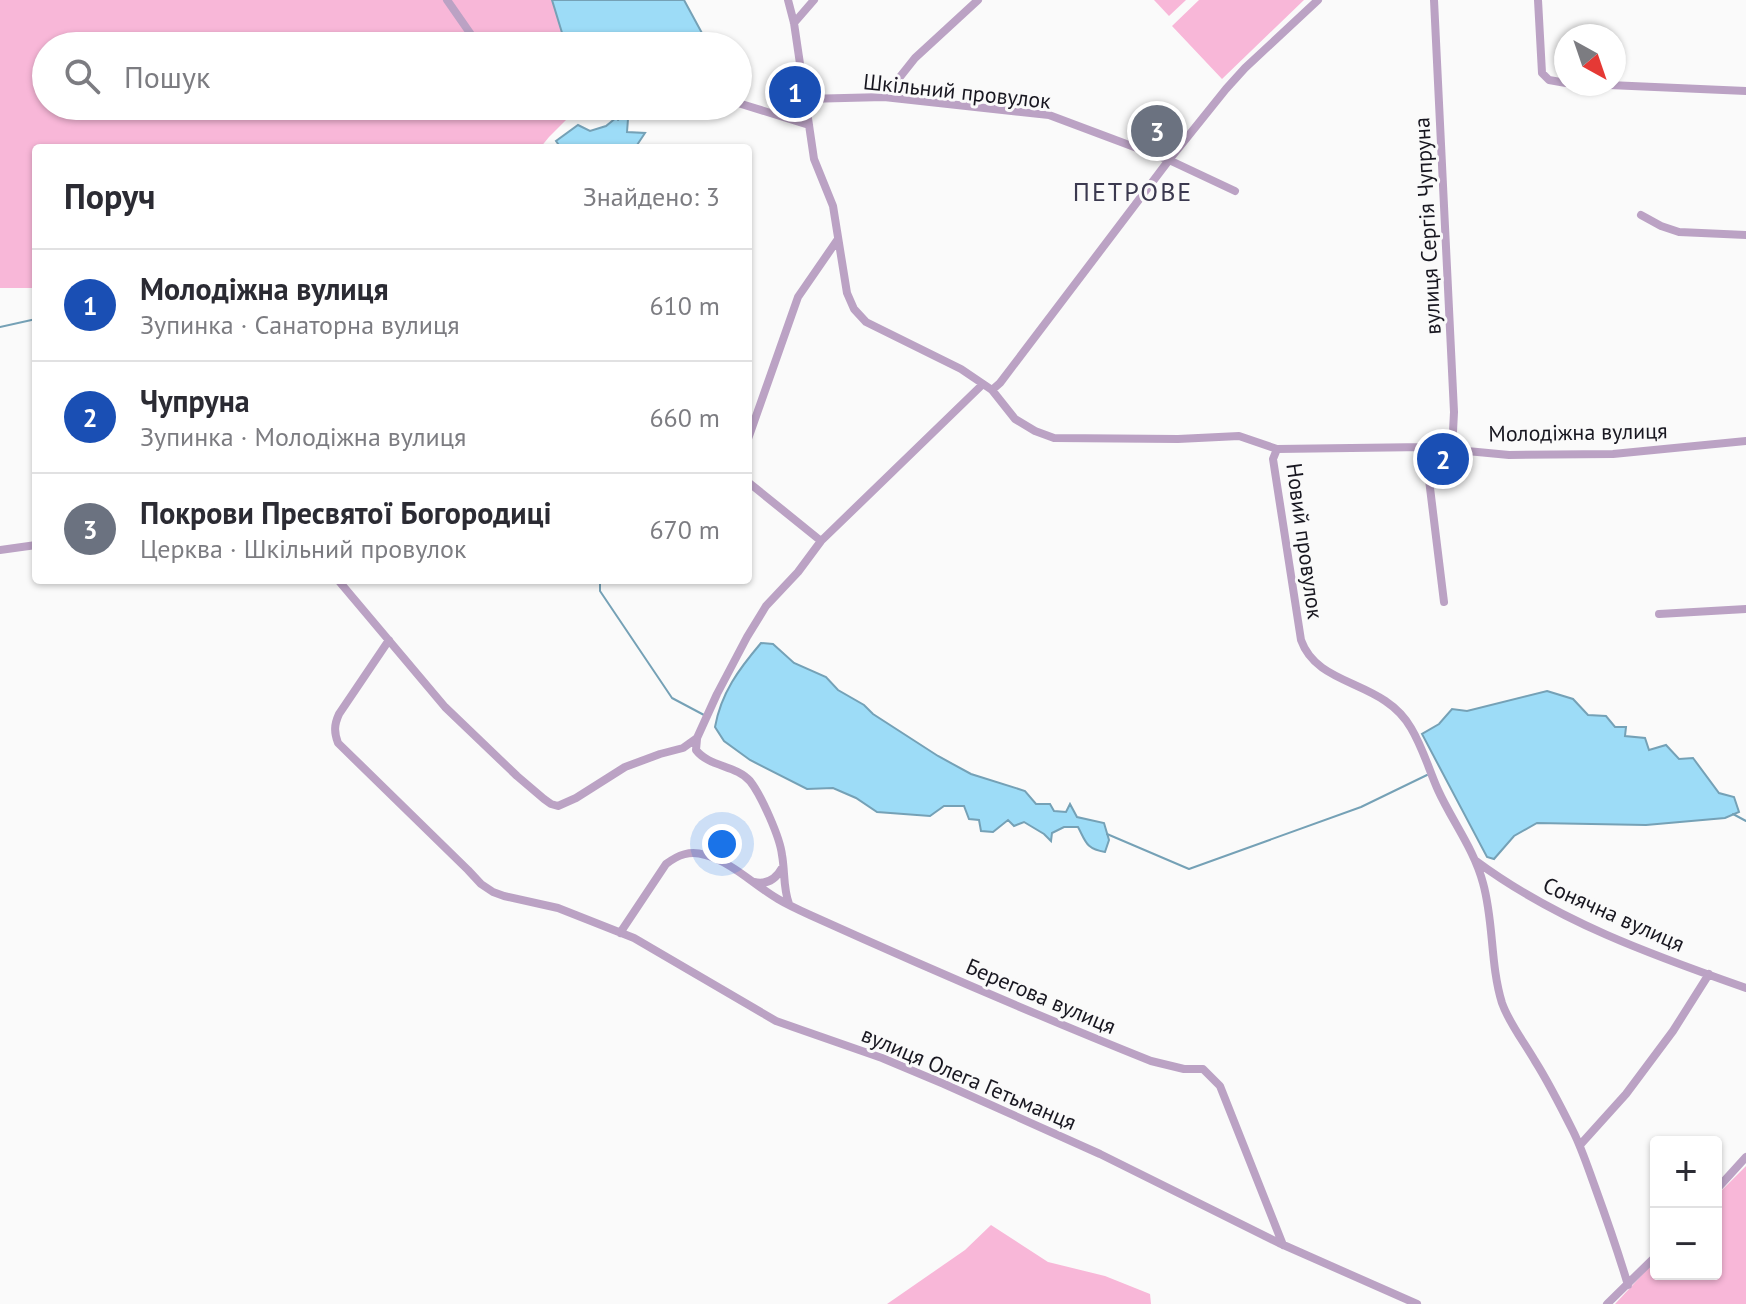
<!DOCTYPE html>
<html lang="uk">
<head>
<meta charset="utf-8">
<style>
  :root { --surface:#fff; --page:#f7f7f7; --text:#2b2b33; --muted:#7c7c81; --line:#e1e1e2; --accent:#31720e }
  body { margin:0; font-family:"PT Sans",sans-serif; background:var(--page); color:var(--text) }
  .controls { position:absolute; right:24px; bottom:24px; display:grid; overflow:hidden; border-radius:8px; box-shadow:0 2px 6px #0004 }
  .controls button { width:72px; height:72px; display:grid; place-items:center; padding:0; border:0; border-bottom:2px solid var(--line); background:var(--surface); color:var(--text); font:40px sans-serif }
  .compass { position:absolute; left:1554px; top:24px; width:72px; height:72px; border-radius:50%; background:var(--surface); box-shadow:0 2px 6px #0004; rotate:140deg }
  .you { position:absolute; left:722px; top:844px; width:28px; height:28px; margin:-20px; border:6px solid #fff; border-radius:50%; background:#1a73e8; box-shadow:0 0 0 12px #1a73e833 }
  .badge { display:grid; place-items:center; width:52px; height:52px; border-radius:50%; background:var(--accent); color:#fff; font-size:26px; font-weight:700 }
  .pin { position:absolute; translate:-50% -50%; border:4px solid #fff; box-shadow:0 2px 8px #0006 }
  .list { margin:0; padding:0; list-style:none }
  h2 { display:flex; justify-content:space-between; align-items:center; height:104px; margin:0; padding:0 32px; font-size:34px }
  h2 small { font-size:26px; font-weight:400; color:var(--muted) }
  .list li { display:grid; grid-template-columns:52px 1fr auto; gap:24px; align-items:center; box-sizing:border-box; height:112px; padding:0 32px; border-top:2px solid var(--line) }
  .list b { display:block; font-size:30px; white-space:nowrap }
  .list p { margin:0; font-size:26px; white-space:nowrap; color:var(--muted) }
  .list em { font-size:26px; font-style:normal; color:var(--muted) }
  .icon { flex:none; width:44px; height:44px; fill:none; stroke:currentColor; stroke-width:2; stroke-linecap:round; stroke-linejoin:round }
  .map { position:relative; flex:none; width:1746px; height:1304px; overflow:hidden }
  .search { position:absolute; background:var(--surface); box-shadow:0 2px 6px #0004; left:32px; top:32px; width:720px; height:88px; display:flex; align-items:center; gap:20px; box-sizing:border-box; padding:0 28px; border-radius:44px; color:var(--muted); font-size:30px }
  .panel { position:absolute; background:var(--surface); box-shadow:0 2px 6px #0004; left:32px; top:144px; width:720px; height:440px; border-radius:8px }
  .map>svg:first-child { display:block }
</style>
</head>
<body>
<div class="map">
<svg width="1746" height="1304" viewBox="0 0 1746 1304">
  <rect width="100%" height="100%" fill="#fafafa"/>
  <path fill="#f8b7d8" d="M0,0h552l11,36 13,4 7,6h-537v60h534l-31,31 -9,11h-504v140h-36z
    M1154,0h32l-17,16z
    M1199,0h105l-82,79 -50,-53z
    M1746,1166v138h-131l41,-44v14h60v-78z
    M991,1225l57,37 57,14 45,18 1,10h-264l78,-54z"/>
  <path fill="#9ddcf7" stroke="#75a1b6" stroke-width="2" d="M552,0h132l25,46h-126l-7,-6 -13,-4z
    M617,117l11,2 -1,13 18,1 -10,15h-74l-5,-7 22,-16 12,6 16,-5z
    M761,643l12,1 21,19 32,14 12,13 26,15 9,9 65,42 33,18 54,17 11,13h14l4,7 12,1 4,-8 7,13 27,6 5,17 -4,12c-19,-3 -19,-10 -27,-25h-14l-12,6 -1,8 -7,-7 -20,-12 -10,4 -6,-6 -15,12 -12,-1 -2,-11 -10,-1 -5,-13h-20l-14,10 -53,-4 -21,-14 -23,-10 -26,1 -57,-29 -26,-19 -9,-14c6,-34 24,-58 46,-84z
    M1547,691l26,8 15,16 18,1 9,11h11l-1,9 20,2 4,12 17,-5 13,14 14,-1 26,35 15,4 5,15 -14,6 -79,7 -109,-2 -23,13 -20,23 -7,-2 -65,-123 17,-10 13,-15 15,2z"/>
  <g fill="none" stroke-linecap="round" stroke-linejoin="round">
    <path stroke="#75a1b6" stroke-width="2" d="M618,120l13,-14
      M0,327l36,-8
      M600,580v11l72,107 32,17
      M1733,814l13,7
      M1107,834l82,35 172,-62 66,-32"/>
    <path stroke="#bba2c4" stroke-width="8" d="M447,0l32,46
      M788,0l6,23 20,136 19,47 14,87 7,16 12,13 95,47 31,21 23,29 20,12 19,7 124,1 61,-3 38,13 148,-2 84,8 104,-1 133,-13
      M1434,0l20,412 -2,39
      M1538,0l4,73 7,7 17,3
      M794,23l20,-23
      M1586,84l160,7
      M884,97l31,-39 63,-58
      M805,99l79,-2 165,18 120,45 66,31
      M738,103l71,22
      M1641,215l20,11 18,6 67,3
      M992,390l8,-7 169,-223 57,-71 19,-21 73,-68
      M748,439l50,-142 40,-58
      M1425,447l19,155
      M1277,449l-4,10 28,181c17,48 82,39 110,88 12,20 18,42 27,62 14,31 36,59 45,93 11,39 7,81 19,120 7,20 22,39 33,58 14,22 26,46 38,70 9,18 15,37 22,56 12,33 23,65 33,98
      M748,482l73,59
      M0,550l36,-5
      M338,580l107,127 72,69 27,23 7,5 7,2 18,-8 49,-31 35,-13 23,-6 14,-10 20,-44 30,-57 19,-31 32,-34 23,-31 162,-157
      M1659,614l87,-5
      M389,640l-50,74c-5,11 -5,18 -1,29l130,127 13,14 12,8 11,4 54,12 76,30 142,83 106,37 62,26 156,70 179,89 138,61
      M697,739l-1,11c13,17 40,15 54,31 11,14 30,56 32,74 3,16 1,33 7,49
      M1476,861c81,60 176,94 270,127
      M754,882c13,3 22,-3 28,-14
      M620,933l46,-69c12,-9 24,-14 39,-9 27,7 49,30 73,44 10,6 21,11 32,16 113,51 226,100 341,146l33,8h19l17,17 63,159
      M1580,1145l46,-51 47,-63 36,-57
      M1716,1190l30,-33
      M1607,1304l49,-48"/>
  </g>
  <g text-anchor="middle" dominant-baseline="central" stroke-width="6" stroke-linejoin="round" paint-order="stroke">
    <g font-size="22" fill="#181720" stroke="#fafafa">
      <text transform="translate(957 91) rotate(6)">Шкільний провулок</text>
      <text transform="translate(1427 226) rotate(-93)">вулиця Сергія Чупруна</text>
      <text transform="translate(1578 432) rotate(-1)">Молодіжна вулиця</text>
      <text transform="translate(1305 541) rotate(82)">Новий провулок</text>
      <text transform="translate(1614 914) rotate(24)">Сонячна вулиця</text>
      <text transform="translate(1041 996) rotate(23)">Берегова вулиця</text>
      <text transform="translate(969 1078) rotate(23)">вулиця Олега Гетьманця</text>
    </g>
    <g font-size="26" letter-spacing="2" fill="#3b394f" stroke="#fafafa">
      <text x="1133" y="191">ПЕТРОВЕ</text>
    </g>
  </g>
</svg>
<div class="controls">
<button>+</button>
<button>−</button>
</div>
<svg class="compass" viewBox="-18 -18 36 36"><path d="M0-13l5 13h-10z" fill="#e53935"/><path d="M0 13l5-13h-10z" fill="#7c7c81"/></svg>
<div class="you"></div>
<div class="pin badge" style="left:795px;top:92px;background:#1a4fb4">1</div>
<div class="pin badge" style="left:1443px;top:459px;background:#1a4fb4">2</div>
<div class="pin badge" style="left:1157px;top:131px;background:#6b7280">3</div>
<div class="search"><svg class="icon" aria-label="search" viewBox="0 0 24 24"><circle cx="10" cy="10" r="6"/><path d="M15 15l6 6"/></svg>Пошук</div>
<section class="panel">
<h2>Поруч<small>Знайдено: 3</small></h2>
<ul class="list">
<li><span class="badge" style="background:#1a4fb4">1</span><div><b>Молодіжна вулиця</b><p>Зупинка · Санаторна вулиця</p></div><em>610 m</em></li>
<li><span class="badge" style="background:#1a4fb4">2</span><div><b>Чупруна</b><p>Зупинка · Молодіжна вулиця</p></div><em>660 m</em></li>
<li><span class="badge" style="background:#6b7280">3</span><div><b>Покрови Пресвятої Богородиці</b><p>Церква · Шкільний провулок</p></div><em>670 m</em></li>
</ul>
</section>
</div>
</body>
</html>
